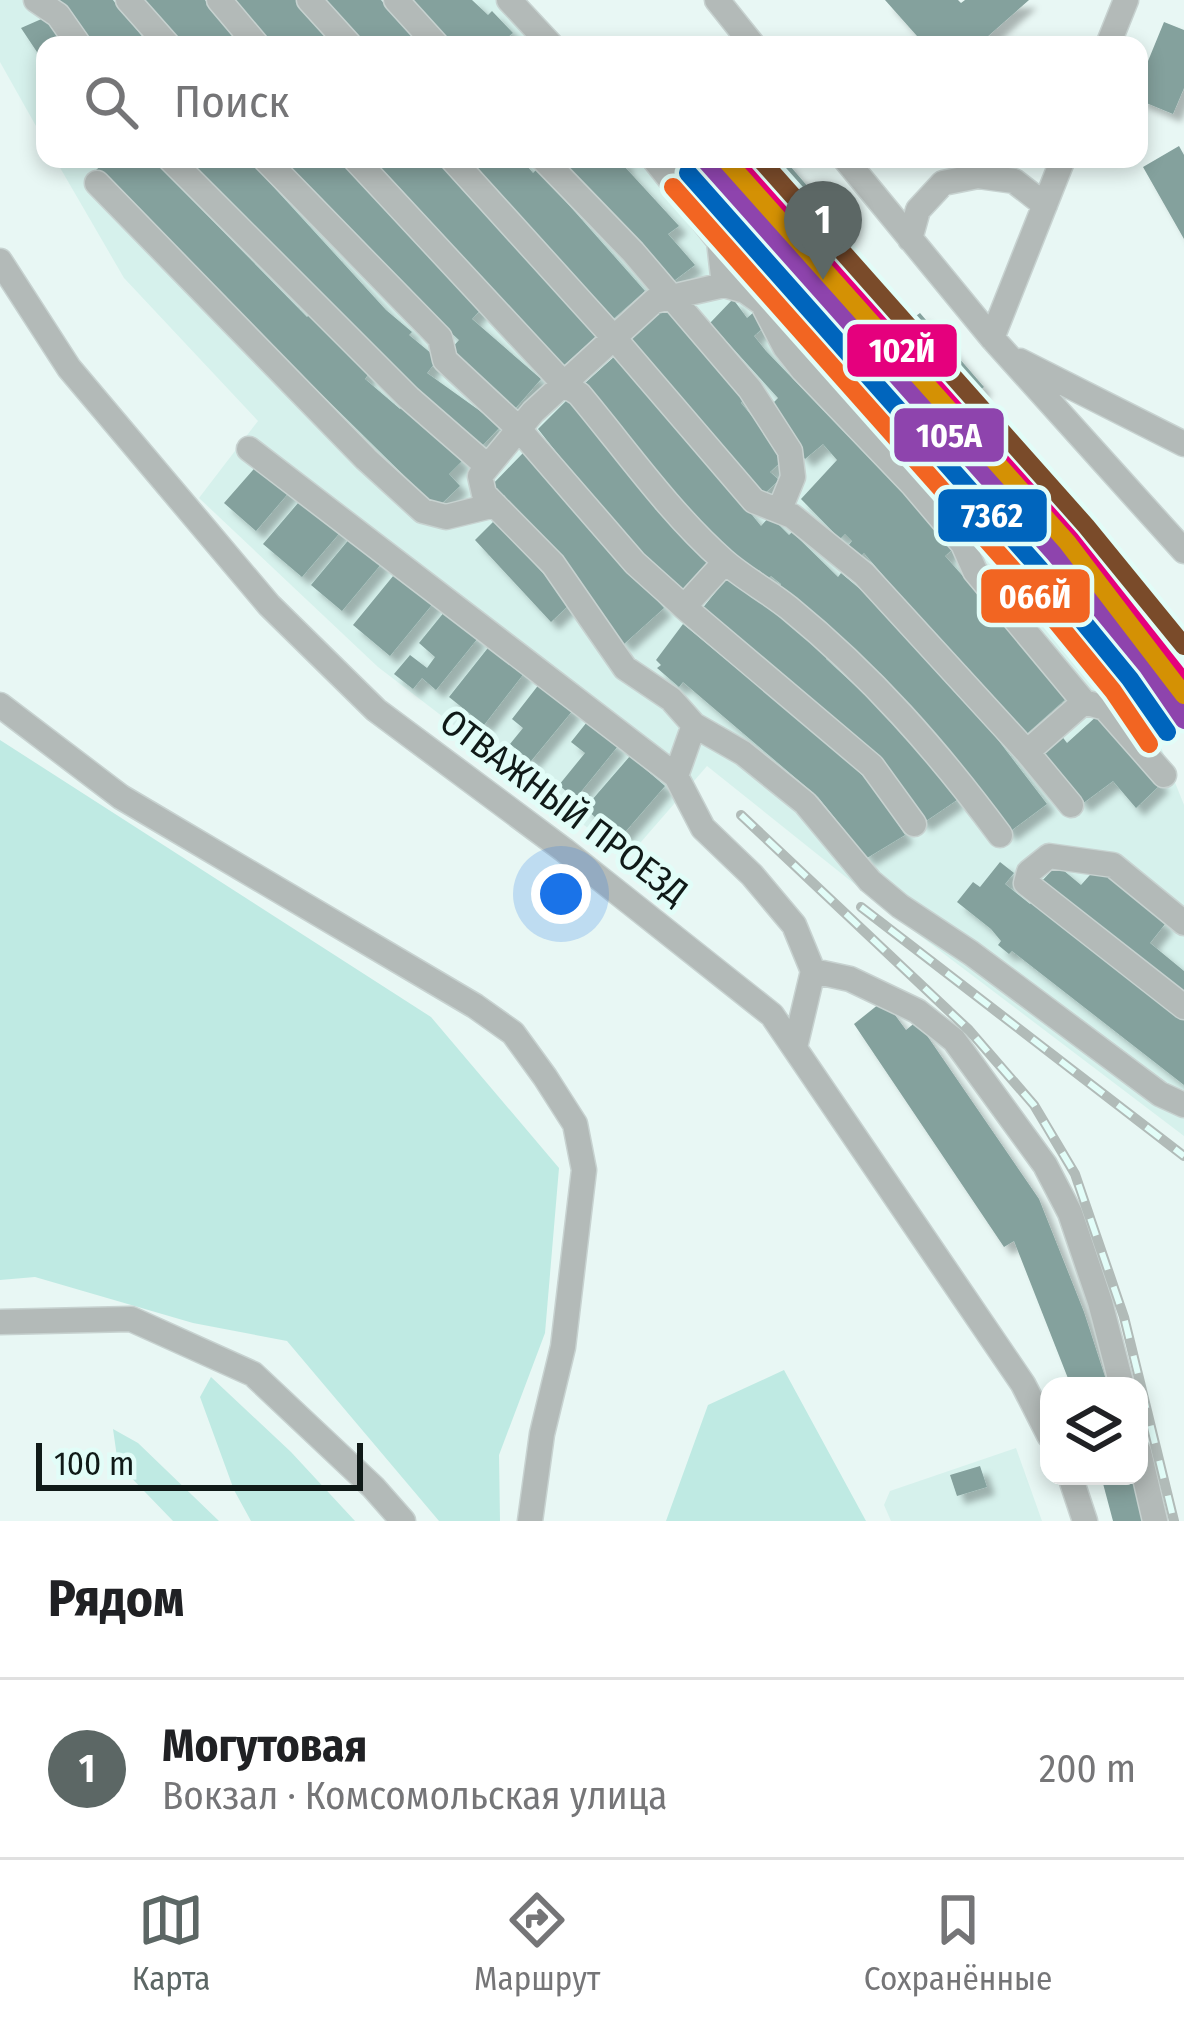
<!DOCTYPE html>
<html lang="ru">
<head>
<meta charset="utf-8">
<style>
  :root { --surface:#fff; --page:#f6f6f6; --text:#202124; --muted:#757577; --line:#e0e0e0; --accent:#5c6765 }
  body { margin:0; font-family:"Fira Sans Condensed",sans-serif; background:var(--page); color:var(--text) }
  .controls { position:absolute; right:36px; bottom:36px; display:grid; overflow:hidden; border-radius:24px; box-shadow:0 6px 18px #0003 }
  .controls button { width:108px; height:108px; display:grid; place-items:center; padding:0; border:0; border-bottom:3px solid var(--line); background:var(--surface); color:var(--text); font:60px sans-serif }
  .scale { position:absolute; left:36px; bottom:30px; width:327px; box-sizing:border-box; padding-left:12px; border:6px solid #101a18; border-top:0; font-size:33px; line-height:42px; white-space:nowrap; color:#101a18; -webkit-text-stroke:9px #e2fdf8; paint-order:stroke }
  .you { position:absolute; left:561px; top:894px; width:42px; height:42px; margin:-30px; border:9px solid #fff; border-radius:50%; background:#1a73e8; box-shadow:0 0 0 18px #1a73e833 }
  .badge { display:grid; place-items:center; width:78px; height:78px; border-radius:50%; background:var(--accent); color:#fff; font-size:39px; font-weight:700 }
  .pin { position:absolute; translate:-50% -99px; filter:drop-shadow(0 3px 6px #0008) }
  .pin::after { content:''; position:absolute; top:63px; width:42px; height:36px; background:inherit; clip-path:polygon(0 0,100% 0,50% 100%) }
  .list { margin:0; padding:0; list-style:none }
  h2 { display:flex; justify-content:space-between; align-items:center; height:156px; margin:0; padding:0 48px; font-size:51px }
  h2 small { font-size:39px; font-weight:400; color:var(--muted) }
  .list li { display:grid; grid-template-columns:78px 1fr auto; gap:36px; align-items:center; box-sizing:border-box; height:180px; padding:0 48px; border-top:3px solid var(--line) }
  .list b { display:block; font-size:45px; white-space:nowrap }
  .list p { margin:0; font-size:39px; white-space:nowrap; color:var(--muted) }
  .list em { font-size:39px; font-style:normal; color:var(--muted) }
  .icon { flex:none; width:66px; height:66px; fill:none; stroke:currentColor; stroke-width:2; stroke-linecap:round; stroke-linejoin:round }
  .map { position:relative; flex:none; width:1184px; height:1521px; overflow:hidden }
  .search { position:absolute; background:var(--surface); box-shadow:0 6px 18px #0003; left:36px; right:36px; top:36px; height:132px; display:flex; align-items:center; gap:30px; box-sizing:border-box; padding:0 42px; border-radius:24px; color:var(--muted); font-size:45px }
  .sheet { height:336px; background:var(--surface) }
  nav { display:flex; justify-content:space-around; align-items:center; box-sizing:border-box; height:168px; border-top:3px solid var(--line); background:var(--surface); font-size:33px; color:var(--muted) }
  nav a { display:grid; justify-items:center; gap:6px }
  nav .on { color:var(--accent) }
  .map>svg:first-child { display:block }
</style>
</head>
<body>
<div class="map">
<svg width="1184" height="1521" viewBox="0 0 1184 1521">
  <defs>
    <filter id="shadow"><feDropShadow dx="8" dy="8" stdDeviation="3" flood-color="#0004"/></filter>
  </defs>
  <rect width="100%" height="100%" fill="#e8f7f4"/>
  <path fill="#d6f1ec" d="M0,0h518l41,45h-514v97l-45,-80z
    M55,159h608l484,553 37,93v331l-282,-214 -195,-156 -80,92 -249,-191 -179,-169 59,-77 -134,-143z
    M1016,1448l26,73h-151l-7,-16 6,-14z"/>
  <path fill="#bfeae3" d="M0,740l431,277 128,151 -14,165 -46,122 1,66h-61l-152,-180 -94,-18 -158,-46 -35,3z
    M784,1370l82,151h-200l42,-116z
    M211,1377l80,75 64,69h-104l-17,-31 -34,-93z
    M113,1429l25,14 81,78h-46l-55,-57z"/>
  <path fill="#84a19d" filter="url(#shadow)" d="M58,0h55l36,45h-59z
    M142,0h63l35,45h-58z
    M235,0h61l40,45h-64z
    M324,0h57l40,45h-57z
    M406,0h66l16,15 4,-4 21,22 -5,4 8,8h-68z
    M885,0h73l3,3 4,-3h64l-51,45h-53z
    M46,17l18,28h-19v19l-24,-36z
    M1164,22l20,8v58l-11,26 -34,-14v-17z
    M1179,146l5,9v84l-41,-72z
    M108,159h44l155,158 4,-4 58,60 -4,6 35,30 3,-3 13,10 46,45 -13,13 11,12 -23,22 -342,-337z
    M183,159h65l138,151 26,22 -3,3 29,24 -11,14 74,53 -19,20 -70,-54z
    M275,159h65l91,100 52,48 -11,12 69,60 -27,31 -65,-59 10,-11 -65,-59z
    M373,159h66l159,176 -35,31z
    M465,159h56l12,14 4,-4 108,122 -33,29z
    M557,159h65l4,3 -3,3 56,61 -11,8 27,31 -28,21z
    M762,159h22l44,51 -12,11z
    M733,299l14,19 7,-6 11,14 -11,10 12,15 189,196 -10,9 124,140 -47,42 -158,-185 -5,5 -11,-12 4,-5 -7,-7 -5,5 -39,-40 36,-39 -14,-16 -18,15 -23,-27 -14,-24 10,-10 -68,-75z
    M663,305l81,93 -3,5 45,54 -16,15 9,8 -16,15 -133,-157z
    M920,313l64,74 -13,11 -65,-75z
    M616,355l15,12 130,159 9,-10 19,19 3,-3 46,45 3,-4 46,39 95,107 65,85 -39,29 -61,-86 -67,-74 -3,3 -18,-17 3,-2 -83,-70 2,-3 -10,-8 -3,3 -9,-9 -4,3 -52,-43 -119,-146z
    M571,396l85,114 4,-3 51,58 -32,29 -47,-47 -94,-118z
    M523,453l141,155 -40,36 -134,-157z
    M260,462l31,28 -35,41 -32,-28z
    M304,496l39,33 -41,48 -39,-33z
    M494,521l77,82 -20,19 -76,-82z
    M351,537l31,26 -40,48 -31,-26z
    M398,570l37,31 -45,55 -37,-31z
    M731,573l98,81 -3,5 90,82 41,59 -34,23 -222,-213z
    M445,611l33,27 -42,52 -14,-12 -9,11 -19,-15 16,-19 17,13 8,-11 -16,-14z
    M683,624l168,139 27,30 27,42 -38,23 -49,-61 -135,-115 -4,5 -22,-19 4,-3 -5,-5z
    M491,644l34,28 -41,53 -35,-28z
    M540,683l33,27 -42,51 -21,-17 13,-16 -11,-9z
    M1098,715l63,69 -25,24 -23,-27 -31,23 -40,-53 19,-16 6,8z
    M587,722l31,24 -43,53 -16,-14 26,-32 -14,-11z
    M630,756l35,30 -46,53 -34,-31z
    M1000,862l14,11 -9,11 25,20 3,-3 151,118v66l-172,-134 -3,3 -11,-9 3,-4 -10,-12 -34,-27 16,-20 7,5z
    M1057,865l24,20 16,-18 68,57 -15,19 34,28v27l-144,-115z
    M884,1000l22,30 11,-9 122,178 45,113 24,74h-37l-57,-145 -10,6 -150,-223z
    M980,1466l7,21 -30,9 -7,-21z
    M1101,1476h32l12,45h-32z"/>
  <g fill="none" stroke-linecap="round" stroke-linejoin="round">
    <g stroke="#c7d2d0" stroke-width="27">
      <path id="minor" d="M36,0l22,15 21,30
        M128,0l40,45
        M219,0l38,45
        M309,0l41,45
        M396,0l41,45
        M509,0l42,45
        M717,0l36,45
        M1108,45l18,-45
        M170,159l239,239 78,68
        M265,159l175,179 5,22 73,68 117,135 49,44
        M355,159l210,226 14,9c46,55 90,118 144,166 20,18 45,31 66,48 82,67 148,142 211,227
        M452,159l163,180 139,162 38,15 72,58 163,178
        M543,159l90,93 117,137 40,62 3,26 -13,32
        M654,159l65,82 5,44
        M845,159l147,179 192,213
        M97,183l269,276 57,52 23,6 49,-12
        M910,239l8,-29 25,-27 35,-7 36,5 31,24
        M0,261l69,107 200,237 107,105 188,140 208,165 251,369 26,51
        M992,338l71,-179
        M1020,361l164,83
        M249,449l427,327 27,52 49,47 42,50 19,46 -18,76
        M725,562l-41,45 188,159 42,58
        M1084,702l21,6 59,67
        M0,705l121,92 354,209 38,27 32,44 30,47 9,46 -21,177 -21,87 -12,87
        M694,725l49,28 62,50 65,78 30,25 71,47 189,141 24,11
        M676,776l18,-51 -23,-26 -46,-31 -72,-104 -69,-70 -4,-18 53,-64 121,-111 70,-16 21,6 17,12 23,44 18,23 110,115 50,59 12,27 109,131 -57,50 44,53
        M1184,923l-71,-58 -64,-9 -20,16 -3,11 158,124
        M813,971l37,8 67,32 37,29 91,125 25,48 30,89 22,84
        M0,1322l131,-3 122,55 120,113 30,34
        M1139,1452l16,69
        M1070,1476l15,45"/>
    </g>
    <use href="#minor" stroke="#b3bab8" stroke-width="24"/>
    <g stroke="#b1bbb8" stroke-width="10">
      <path id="rail" d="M741,815l228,215 65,75 41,69 49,143 50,204
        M861,907l323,249"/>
    </g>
    <use href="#rail" stroke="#e2fdf8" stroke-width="6" stroke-dasharray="18" stroke-linecap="butt"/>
    <g stroke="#e2fdf8" stroke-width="27">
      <path id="rail-1" d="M704,159l351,395 92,112 37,54"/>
    </g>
    <g stroke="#e2fdf8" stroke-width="27">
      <path id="rail-2" d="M688,173l351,395 91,111 37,53"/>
    </g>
    <g stroke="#e2fdf8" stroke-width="27">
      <path id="rail-3" d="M732,159l339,381 113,143"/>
    </g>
    <g stroke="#e2fdf8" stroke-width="27">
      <path id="rail-4" d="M673,187l350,394 90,110 36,53"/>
    </g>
    <g stroke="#e2fdf8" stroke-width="27">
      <path id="rail-5" d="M760,159l326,367 98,120"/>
    </g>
    <g stroke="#e2fdf8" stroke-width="27">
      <path id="rail-6" d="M725,159l342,383 117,153"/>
    </g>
    <use href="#rail-1" stroke="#8e44ad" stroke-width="18"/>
    <use href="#rail-2" stroke="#0065bd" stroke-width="18"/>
    <use href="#rail-3" stroke="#e5007d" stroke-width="18"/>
    <use href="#rail-4" stroke="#f26522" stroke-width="18"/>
    <use href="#rail-5" stroke="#7a4b2a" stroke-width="18"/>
    <use href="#rail-6" stroke="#d49104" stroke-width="18"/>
  </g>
  <g text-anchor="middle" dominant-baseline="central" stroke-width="10" stroke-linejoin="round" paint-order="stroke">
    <g font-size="36" fill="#101a18" stroke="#e2fdf8">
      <text transform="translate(564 807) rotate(37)">ОТВАЖНЫЙ ПРОЕЗД</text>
    </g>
  </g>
  <g stroke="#e2fdf8" stroke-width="4.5">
    <rect x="845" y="322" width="114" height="57" rx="12" fill="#e5007d"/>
    <rect x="892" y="406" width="114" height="58" rx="12" fill="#8e44ad"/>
    <rect x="936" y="487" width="113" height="57" rx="12" fill="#0065bd"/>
    <rect x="979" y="567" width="113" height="58" rx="12" fill="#f26522"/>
  </g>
  <g font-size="33" text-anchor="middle" font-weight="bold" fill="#fff">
    <text x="902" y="362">102Й</text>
    <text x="949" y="447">105А</text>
    <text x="992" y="527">7362</text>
    <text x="1035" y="608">066Й</text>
  </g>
</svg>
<div class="controls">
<button><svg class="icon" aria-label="layers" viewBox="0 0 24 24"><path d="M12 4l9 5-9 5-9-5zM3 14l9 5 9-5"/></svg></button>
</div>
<div class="scale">100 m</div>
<div class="you"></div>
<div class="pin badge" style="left:823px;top:280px">1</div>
<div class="search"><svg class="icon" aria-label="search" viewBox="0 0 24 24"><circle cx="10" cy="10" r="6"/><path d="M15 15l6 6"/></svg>Поиск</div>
</div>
<section class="sheet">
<h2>Рядом<small></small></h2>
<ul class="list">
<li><span class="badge">1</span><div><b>Могутовая</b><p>Вокзал · Комсомольская улица</p></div><em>200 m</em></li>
</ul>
</section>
<nav>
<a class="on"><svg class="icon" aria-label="map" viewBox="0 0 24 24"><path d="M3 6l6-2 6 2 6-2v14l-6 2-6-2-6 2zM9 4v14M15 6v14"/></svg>Карта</a>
<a><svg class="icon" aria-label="directions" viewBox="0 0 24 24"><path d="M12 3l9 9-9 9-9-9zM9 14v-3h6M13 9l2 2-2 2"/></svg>Маршрут</a>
<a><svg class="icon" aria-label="saved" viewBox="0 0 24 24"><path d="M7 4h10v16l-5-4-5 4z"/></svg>Сохранённые</a>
</nav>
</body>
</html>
